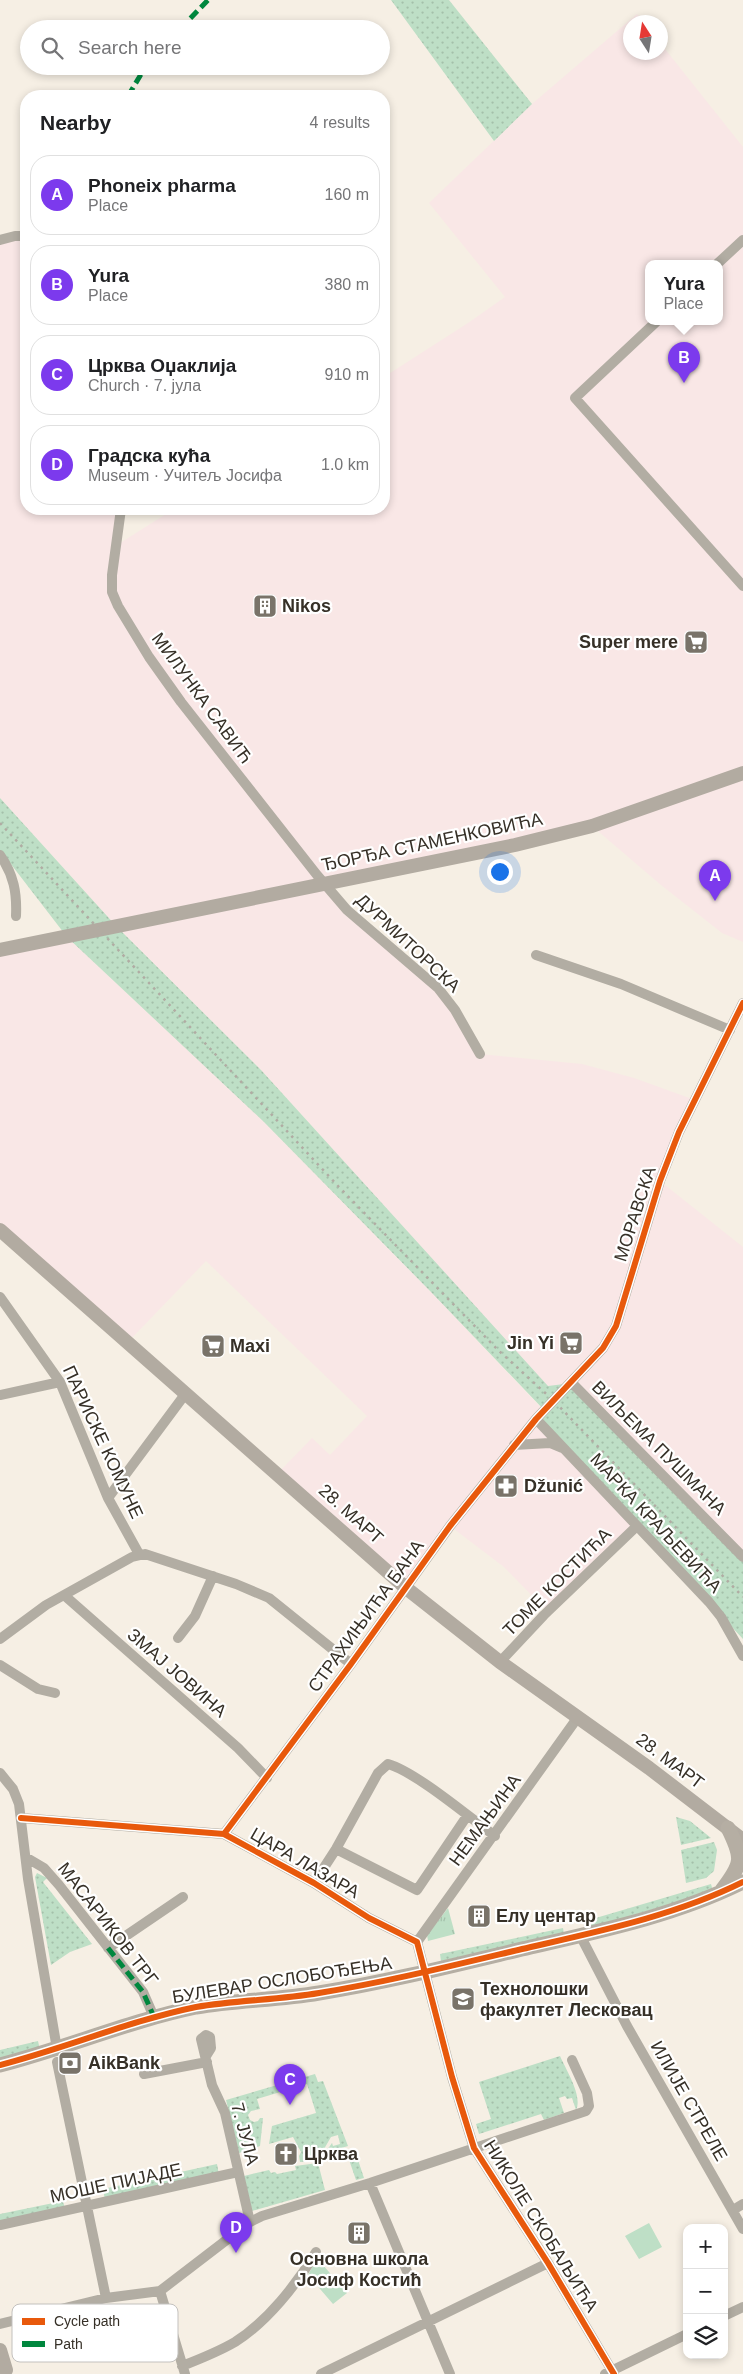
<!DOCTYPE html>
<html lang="en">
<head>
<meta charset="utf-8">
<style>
  :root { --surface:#fff; --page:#f2f2f2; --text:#202124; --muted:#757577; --line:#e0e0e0; --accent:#7c3aed }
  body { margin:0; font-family:Arial,sans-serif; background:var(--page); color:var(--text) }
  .controls { position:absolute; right:15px; bottom:15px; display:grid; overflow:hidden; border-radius:10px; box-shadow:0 2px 8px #0003 }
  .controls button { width:45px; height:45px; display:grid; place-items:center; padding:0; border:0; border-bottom:1px solid var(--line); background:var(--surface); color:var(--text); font:25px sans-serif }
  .compass { position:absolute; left:623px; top:15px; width:45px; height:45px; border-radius:50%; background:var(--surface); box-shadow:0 2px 8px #0003; rotate:348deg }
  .you { position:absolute; left:499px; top:871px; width:18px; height:18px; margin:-12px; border:4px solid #fff; border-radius:50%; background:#1a73e8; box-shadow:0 0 0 8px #1a73e833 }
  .badge { display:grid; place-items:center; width:32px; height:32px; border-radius:50%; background:var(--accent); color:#fff; font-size:16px; font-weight:700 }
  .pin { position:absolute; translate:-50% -41px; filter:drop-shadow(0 1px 2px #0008) }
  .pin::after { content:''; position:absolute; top:26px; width:18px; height:15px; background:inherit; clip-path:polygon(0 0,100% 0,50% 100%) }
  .popup { position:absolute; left:645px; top:260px; width:78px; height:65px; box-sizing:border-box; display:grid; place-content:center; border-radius:10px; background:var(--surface); filter:drop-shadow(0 1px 4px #0005); font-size:16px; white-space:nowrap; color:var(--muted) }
  .popup b { font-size:19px; color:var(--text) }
  .popup::after { content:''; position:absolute; left:50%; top:100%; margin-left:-10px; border:10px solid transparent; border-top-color:var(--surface) }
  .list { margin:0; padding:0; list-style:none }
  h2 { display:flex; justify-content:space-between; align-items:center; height:65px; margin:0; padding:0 20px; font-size:21px }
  h2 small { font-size:16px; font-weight:400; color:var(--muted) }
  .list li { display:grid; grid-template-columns:32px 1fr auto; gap:15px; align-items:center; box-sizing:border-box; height:80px; margin:0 10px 10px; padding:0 10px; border:1px solid var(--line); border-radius:20px }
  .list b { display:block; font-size:19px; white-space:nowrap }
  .list p { margin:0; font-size:16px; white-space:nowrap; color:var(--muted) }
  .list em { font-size:16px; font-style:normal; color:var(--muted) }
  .icon { flex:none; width:28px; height:28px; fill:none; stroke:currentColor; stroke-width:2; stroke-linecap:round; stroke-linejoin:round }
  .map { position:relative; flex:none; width:743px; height:2374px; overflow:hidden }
  .search { position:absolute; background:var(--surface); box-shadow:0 2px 8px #0003; left:20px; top:20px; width:370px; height:55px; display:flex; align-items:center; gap:12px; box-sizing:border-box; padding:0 18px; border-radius:28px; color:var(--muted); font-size:19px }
  .panel { position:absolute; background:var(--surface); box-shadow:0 2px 8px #0003; left:20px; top:90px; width:370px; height:425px; border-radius:20px }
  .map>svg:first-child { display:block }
</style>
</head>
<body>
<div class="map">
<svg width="743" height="2374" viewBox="0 0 743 2374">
  <defs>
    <pattern id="grass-dots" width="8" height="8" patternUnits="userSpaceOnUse" patternTransform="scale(1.25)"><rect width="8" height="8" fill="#bedfc6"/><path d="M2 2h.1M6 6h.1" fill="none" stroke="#a4c0aa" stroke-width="1.8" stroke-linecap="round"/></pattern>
    <pattern id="park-tufts" width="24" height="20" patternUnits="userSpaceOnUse" patternTransform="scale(1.25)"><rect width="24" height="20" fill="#bedfc6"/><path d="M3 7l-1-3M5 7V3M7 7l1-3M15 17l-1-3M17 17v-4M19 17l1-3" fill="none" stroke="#a4c0aa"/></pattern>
  </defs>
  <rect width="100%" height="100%" fill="#f6efe4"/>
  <path fill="#f9e7e6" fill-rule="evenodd" d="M637,14l6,8h-13v30h30l1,-8 82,103v795l-21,-9 -61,-48 -69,-59 -267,57 113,105 42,66 102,10 52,14 61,22 -35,81 83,66v310l-171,-174 -24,4 -287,-317 -144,-143 -117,-129v-558l26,-4v273h95l-4,36 57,-36h210v-132l84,-54 37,-26 -76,-94 103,-99zM649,264h70v58h-70z
    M67,937l197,185 168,171 113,119 92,114 -91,84 -42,-43 -54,-41 -44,62 -128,-115 34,-35 18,17 37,-39 -161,-155 -78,81 -128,-112v-280z"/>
  <path fill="url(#grass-dots)" d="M391,0h58l83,104 -38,37z
    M0,798l117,129 144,143 287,316 24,-3 171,174v82l-205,-220 7,-8 -113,-118 -168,-171 -197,-185 -67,-87z
    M676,1817l14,4 21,17 -30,7z
    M714,1842l3,8 -3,21 -8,7 -20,5 -5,-33z
    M37,1873l10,5 -4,4 49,62 -22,8 -19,13 -16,-88z
    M711,1884l2,7 -122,37 -2,-8z
    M563,1928l1,6 -123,27 -1,-7z
    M38,2041l2,9 -40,13v-13z
    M560,2056c6,14 23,40 16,54l-4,-12 -5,1 -2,-3 -6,2 5,15 -20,7 -3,-6 -62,20 -3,-10 15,-5 -12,-37z
    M315,2074l3,8 5,-1 25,65 -23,7 7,-10 1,3 7,-2 -2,-9 -7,2 -14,24 -17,1 -1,-6 2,-4 -8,-15 -24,7 3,-18 44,-13 -9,-29 -50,15 3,10 -9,2 -3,4 2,5 4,2 4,-1 2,-3h3l-3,28 -21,7 -13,-53z
    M354,2148l10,30 -8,2 -10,-29z
    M318,2163l7,27 -73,21 -8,-35 25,-6 2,3 4,-1 2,2 19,-4 -1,-4z
    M217,2164l2,11 -114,25 -2,-11z
    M63,2201l2,8 -65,13v-8z"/>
  <path fill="url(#park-tufts)" d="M448,1908l7,26 -27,7 -1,-6z"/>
  <path fill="#bedfc6" d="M649,2223l13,24 -23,12 -14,-23z
    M317,2258l30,35 -14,11 -25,-29z"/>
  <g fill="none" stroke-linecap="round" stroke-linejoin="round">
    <path stroke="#b2ada3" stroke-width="10" d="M0,240l15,-4h11
      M717,264l26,-24
      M656,322l-81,76 168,188
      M121,509l-9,66v17l6,14 31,51 32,45 136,173 30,35 91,78 17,22 25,44
      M0,855c14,20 17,38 16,61
      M536,955l85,29 109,46
      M0,1297l60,85 48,116 31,56
      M572,1383l171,174
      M0,1395l60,-13
      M536,1419l173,183 12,15 22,39
      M514,1445l36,-2 12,5
      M108,1498l78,-105
      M64,1595l174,153 29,30
      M178,1638l17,-22 18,-40
      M0,1639l46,-34 86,-48 13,-3 91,30 33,14 82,66
      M500,1662l44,-47 93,-89
      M0,1665l38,24 17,4
      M0,1773l13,16 6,15 9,75 29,170
      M21,1818l203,16 90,49 55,35 48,24 35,135 22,71 74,115 66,111
      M224,1834l127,-170 99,-138 86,-107 67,-71 13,-22 44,-145 19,-49 64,-129
      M336,1849l81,41 50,-74
      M27,1858l17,10 15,17 84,107 11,25
      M314,1883l22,-34 42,-76 10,-9c28,8 81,53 107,72
      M580,1935l47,91 116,203
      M417,1942l161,-225
      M108,1948l75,-51
      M206,2056l5,-8 -1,-11 -4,-2 -5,4 11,46 13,28 25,109
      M57,2062l49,236
      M144,2074l63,-12
      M370,2183l80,191
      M733,2210l10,-6
      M0,2225l238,-53
      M160,2291l25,83
      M724,2316l19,-9
      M0,2324l106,-26 54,-7 90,-69 12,-6 108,-33 216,-72 3,-5 -2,-13 -15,-33
      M182,2366c18,-7 36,-14 53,-24 32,-20 62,-58 81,-90
      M321,2374l227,-111
      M605,2374l82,-40"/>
    <path stroke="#b2aba1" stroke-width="14" d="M0,950l515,-105 77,-19 151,-53
      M0,1230l406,358 94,74 149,106 94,72
      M0,2350l6,20 -6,1"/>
    <path stroke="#b5aea3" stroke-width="15" d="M722,1890c21,-27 21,-32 6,-62
      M0,2065c66,-17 129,-44 196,-58 41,-7 82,-7 123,-14 68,-11 136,-28 203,-44 74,-17 153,-33 221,-67"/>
    <path stroke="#b0aca3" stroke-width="2.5" stroke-dasharray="2.5 5" stroke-linecap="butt" d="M0,823l339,364 159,163 56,51 189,196"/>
    <path stroke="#00873e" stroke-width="5" stroke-dasharray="10 5" stroke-linecap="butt" d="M180,29l28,-29
      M128,96l18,-30
      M108,1948l35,44 11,25"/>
    <g stroke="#fff" stroke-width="9">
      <path id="cycleway" d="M21,1818l203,16 90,49 55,35 48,24 35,135 22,71 74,115 66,111
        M224,1834l127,-170 99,-138 86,-107 67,-71 13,-22 44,-145 19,-49 64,-129
        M0,2065c66,-17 129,-44 196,-58 41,-7 82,-7 123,-14 68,-11 136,-28 203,-44 74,-17 153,-33 221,-67"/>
    </g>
    <use href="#cycleway" stroke="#e8590c" stroke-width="6"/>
  </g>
  <defs>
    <g id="building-square" transform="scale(1.25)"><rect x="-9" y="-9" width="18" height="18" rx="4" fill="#797369" stroke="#fff"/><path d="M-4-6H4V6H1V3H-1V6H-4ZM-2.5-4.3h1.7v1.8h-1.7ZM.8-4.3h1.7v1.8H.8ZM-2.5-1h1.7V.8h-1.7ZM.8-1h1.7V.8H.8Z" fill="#fff"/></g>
    <g id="supermarket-square" transform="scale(1.25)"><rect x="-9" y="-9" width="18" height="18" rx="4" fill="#797369" stroke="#fff"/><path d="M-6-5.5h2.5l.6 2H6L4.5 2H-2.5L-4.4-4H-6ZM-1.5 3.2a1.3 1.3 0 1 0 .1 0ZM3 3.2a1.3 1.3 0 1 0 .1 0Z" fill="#fff"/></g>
    <g id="pharmacy-square" transform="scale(1.25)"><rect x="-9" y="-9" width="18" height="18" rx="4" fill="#797369" stroke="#fff"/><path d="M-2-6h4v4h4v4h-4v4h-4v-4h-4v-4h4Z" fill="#fff"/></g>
    <g id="university-square" transform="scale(1.25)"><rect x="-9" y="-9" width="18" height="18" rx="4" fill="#797369" stroke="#fff"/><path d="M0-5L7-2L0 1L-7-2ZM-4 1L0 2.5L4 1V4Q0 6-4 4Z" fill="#fff"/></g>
    <g id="bank-square" transform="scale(1.25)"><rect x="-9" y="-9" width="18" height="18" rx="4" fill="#797369" stroke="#fff"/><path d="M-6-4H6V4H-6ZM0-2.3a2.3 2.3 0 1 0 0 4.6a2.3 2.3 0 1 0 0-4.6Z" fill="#fff"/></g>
    <g id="church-square" transform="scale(1.25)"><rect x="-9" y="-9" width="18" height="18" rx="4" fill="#797369" stroke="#fff"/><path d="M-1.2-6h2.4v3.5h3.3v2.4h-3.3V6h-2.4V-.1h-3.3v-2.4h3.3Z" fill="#fff"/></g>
  </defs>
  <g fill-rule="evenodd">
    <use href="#building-square" x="265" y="606"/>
    <use href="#supermarket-square" x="696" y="642"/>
    <use href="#supermarket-square" x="571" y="1343"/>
    <use href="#supermarket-square" x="213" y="1346"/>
    <use href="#pharmacy-square" x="506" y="1486"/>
    <use href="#building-square" x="479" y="1916"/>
    <use href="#university-square" x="463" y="1999"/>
    <use href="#bank-square" x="70" y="2063"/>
    <use href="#church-square" x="286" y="2154"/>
    <use href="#building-square" x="359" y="2233"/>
  </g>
  <g text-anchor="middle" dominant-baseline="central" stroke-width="4.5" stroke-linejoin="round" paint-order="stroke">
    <g font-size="18" font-weight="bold" fill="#363027" stroke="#fff" text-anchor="start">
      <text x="282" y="606">Nikos</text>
      <text x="678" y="642" text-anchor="end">Super mere</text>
      <text x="554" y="1343" text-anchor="end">Jin Yi</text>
      <text x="230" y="1346">Maxi</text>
      <text x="524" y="1486">Džunić</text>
      <text x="496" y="1916">Елу центар</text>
      <text x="480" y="1989">Технолошки<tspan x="480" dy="21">факултет Лесковац</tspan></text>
      <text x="88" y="2063">AikBank</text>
      <text x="304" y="2154">Црква</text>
      <text x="359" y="2259" text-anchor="middle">Основна школа<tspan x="359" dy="21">Јосиф Костић</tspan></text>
    </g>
    <g font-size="18" fill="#363027" stroke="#fff">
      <text transform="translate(202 698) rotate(54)">МИЛУНКА САВИЋ</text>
      <text transform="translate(432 842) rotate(-12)">ЂОРЂА СТАМЕНКОВИЋА</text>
      <text transform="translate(408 943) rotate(43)">ДУРМИТОРСКА</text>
      <text transform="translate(635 1214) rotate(-72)">МОРАВСКА</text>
      <text transform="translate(103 1442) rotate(65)">ПАРИСКЕ КОМУНЕ</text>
      <text transform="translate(659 1448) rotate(45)">ВИЉЕМА ПУШМАНА</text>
      <text transform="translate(351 1514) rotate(42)">28. МАРТ</text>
      <text transform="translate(656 1523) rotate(47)">МАРКА КРАЉЕВИЋА</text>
      <text transform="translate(557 1582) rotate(-45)">ТОМЕ КОСТИЋА</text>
      <text transform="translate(366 1616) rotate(-54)">СТРАХИЊИЋА БАНА</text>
      <text transform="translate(177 1673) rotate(41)">ЗМАЈ ЈОВИНА</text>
      <text transform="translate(670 1761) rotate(37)">28. МАРТ</text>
      <text transform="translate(485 1820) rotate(-54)">НЕМАЊИНА</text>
      <text transform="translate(305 1863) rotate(30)">ЦАРА ЛАЗАРА</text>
      <text transform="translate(108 1924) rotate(52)">МАСАРИКОВ ТРГ</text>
      <text transform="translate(282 1980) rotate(-9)">БУЛЕВАР ОСЛОБОЂЕЊА</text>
      <text transform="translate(689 2101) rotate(60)">ИЛИЈЕ СТРЕЛЕ</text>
      <text transform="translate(245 2134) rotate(75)">7. ЈУЛА</text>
      <text transform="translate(116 2183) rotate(-12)">МОШЕ ПИЈАДЕ</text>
      <text transform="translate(541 2226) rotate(58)">НИКОЛЕ СКОБАЉИЋА</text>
    </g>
  </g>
  <rect x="12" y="2304" width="166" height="58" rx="8" fill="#fff" stroke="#c3c1be" stroke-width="1"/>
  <rect x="22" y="2318" width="23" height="7" fill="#e8590c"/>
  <rect x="22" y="2341" width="23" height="6" fill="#00873e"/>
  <g font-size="14" fill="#363027">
    <text x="54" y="2326">Cycle path</text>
    <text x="54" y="2349">Path</text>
  </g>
</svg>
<div class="controls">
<button>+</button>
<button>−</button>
<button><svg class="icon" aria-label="layers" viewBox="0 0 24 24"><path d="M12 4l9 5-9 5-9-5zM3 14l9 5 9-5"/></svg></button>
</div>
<svg class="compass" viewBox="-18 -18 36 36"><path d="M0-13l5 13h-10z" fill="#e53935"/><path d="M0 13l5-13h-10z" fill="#757577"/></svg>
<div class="you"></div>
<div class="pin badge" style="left:715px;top:901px">A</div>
<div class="pin badge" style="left:684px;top:383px">B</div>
<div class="popup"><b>Yura</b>Place</div>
<div class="pin badge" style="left:290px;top:2105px">C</div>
<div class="pin badge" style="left:236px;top:2253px">D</div>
<div class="search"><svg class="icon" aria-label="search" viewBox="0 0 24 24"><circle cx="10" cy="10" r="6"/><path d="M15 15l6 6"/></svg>Search here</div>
<section class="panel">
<h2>Nearby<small>4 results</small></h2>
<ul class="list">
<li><span class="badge">A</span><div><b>Phoneix pharma</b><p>Place</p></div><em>160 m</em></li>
<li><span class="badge">B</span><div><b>Yura</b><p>Place</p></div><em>380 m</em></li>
<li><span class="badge">C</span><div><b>Црква Оџаклија</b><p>Church · 7. јула</p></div><em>910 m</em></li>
<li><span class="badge">D</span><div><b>Градска кућа</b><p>Museum · Учитељ Јосифа</p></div><em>1.0 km</em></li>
</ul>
</section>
</div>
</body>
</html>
